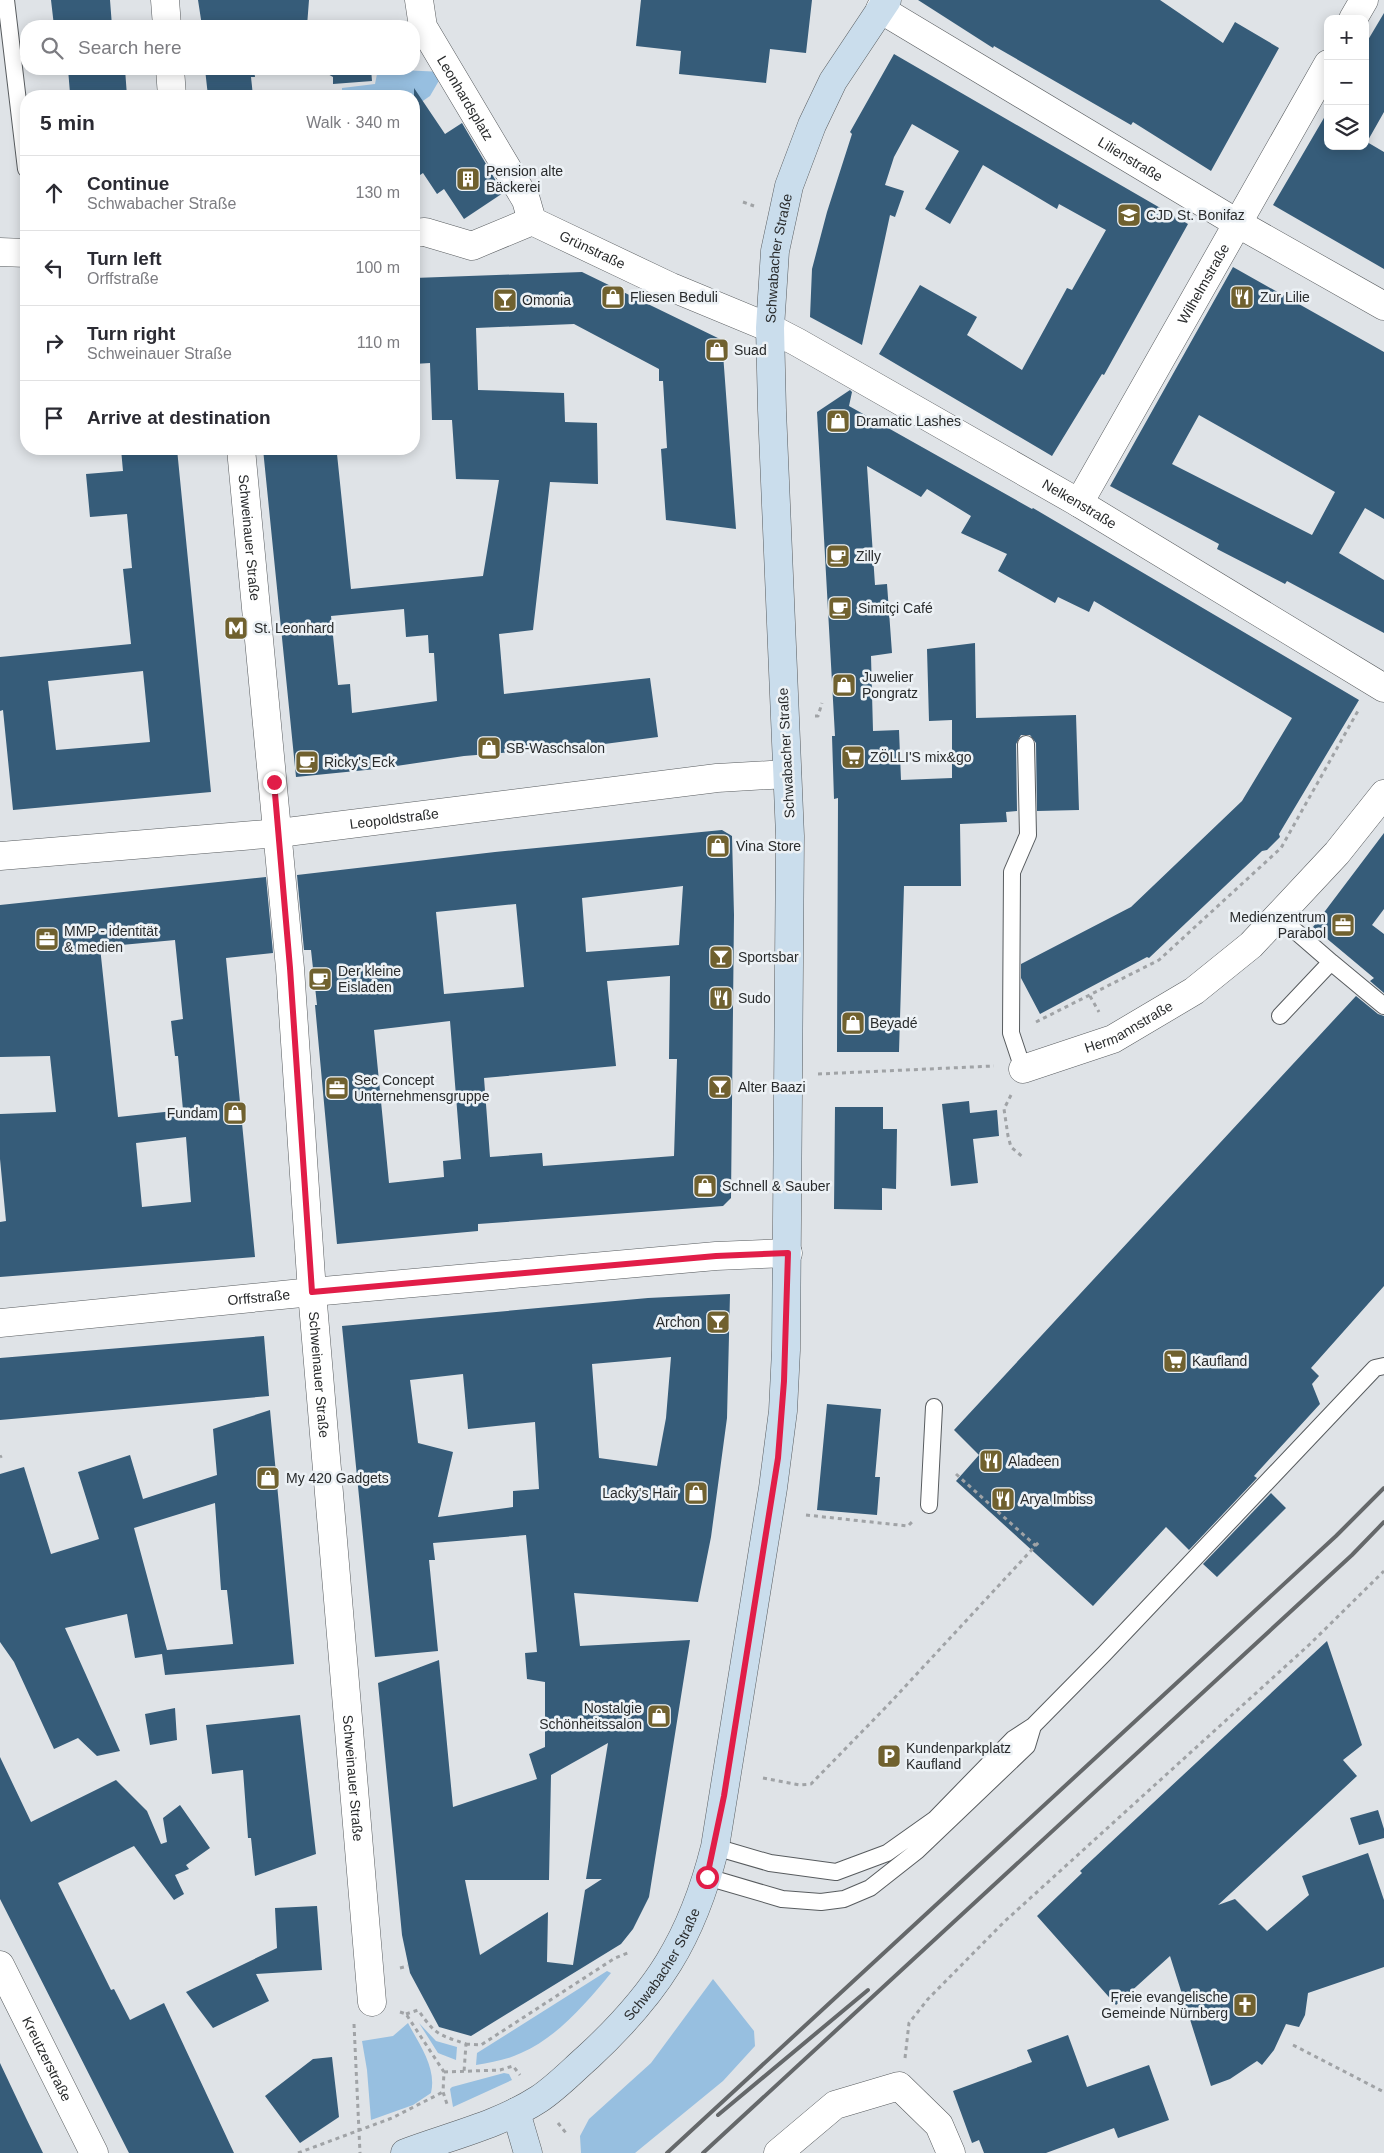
<!DOCTYPE html>
<html lang="en">
<head>
<meta charset="utf-8">
<style>
  :root { --surface:#fff; --page:#f2f2f3; --text:#2b2b33; --muted:#7c7c81; --line:#e1e1e2 }
  body { margin:0; font-family:Helvetica,sans-serif; background:var(--page); color:var(--text) }
  .controls { position:absolute; right:15px; top:15px; display:grid; overflow:hidden; border-radius:10px; box-shadow:0 2px 12px #0003 }
  .controls button { width:45px; height:45px; display:grid; place-items:center; padding:0; border:0; border-bottom:1px solid var(--line); background:var(--surface); color:var(--text); font:25px sans-serif }
  .stop { position:absolute; width:15px; height:15px; margin:-11px; border:4px solid #e11d48; border-radius:50%; background:#fff }
  .stop.end { background:#e11d48; border-color:#fff; box-shadow:0 1px 5px #0008 }
  .list { margin:0; padding:0; list-style:none }
  h2 { display:flex; justify-content:space-between; align-items:center; height:65px; margin:0; padding:0 20px; font-size:21px }
  h2 small { font-size:16px; font-weight:400; color:var(--muted) }
  .list li { display:grid; grid-template-columns:32px 1fr auto; gap:15px; align-items:center; box-sizing:border-box; height:75px; padding:0 20px; border-top:1px solid var(--line) }
  .list b { display:block; font-size:19px; white-space:nowrap }
  .list p { margin:0; font-size:16px; white-space:nowrap; color:var(--muted) }
  .list em { font-size:16px; font-style:normal; color:var(--muted) }
  .icon { flex:none; width:28px; height:28px; fill:none; stroke:currentColor; stroke-width:2; stroke-linecap:round; stroke-linejoin:round }
  .map { position:relative; flex:none; width:1384px; height:2153px; overflow:hidden }
  .search { position:absolute; background:var(--surface); box-shadow:0 2px 12px #0003; left:20px; top:20px; width:400px; height:55px; display:flex; align-items:center; gap:12px; box-sizing:border-box; padding:0 18px; border-radius:20px; color:var(--muted); font-size:19px }
  .panel { position:absolute; background:var(--surface); box-shadow:0 2px 12px #0003; left:20px; top:90px; width:400px; height:365px; border-radius:20px }
  .map>svg:first-child { display:block }
</style>
</head>
<body>
<div class="map">
<svg width="1384" height="2153" viewBox="0 0 1384 2153">
  <rect width="100%" height="100%" fill="#dfe3e7"/>
  <path fill="#97bfe0" d="M378,69l66,3 -14,24 -16,11v-11h-72v-8l33,-4z
    M607,1971l4,2c-25,30 -53,64 -90,80 -14,7 -29,9 -45,12l1,-12z
    M713,1979l41,52 1,15 -32,35 -88,72h-54l-1,-17 9,-17 62,-56z
    M408,2023c11,21 29,45 23,70l-18,12 -42,15 -4,-50 -5,-29 31,-5z
    M419,2023l17,18 21,6 -1,13 -18,-7z
    M504,2073l5,1 3,6 -59,27 -3,-18 2,-2z"/>
  <path fill="#365c79" fill-rule="evenodd" d="M51,0h59l2,26h-58z
    M198,0h111l-2,26 60,-4v4h-165z
    M641,0h171l-6,53 -36,-4 -4,34 -87,-9 2,-23 -45,-5z
    M918,0h242l63,43 12,-21 44,26 -68,123 -78,-49 -2,3 -137,-79 -1,2z
    M1384,13v99l-17,30 17,10v117l-111,-64 55,-94v35h37v-101z
    M894,54l294,170 -84,151 -2,-1 -50,82 -173,-102 41,-69 57,32 -10,18 55,35 45,-82 5,2 34,-60 -47,-26 -2,5 -74,-44 -33,59 -25,-15 34,-58 -47,-27 -18,33 -9,28 19,6 -9,26 -5,-2 -28,130 -52,-28 2,-48 15,-57 25,-78 -2,-2z
    M68,69h57l2,27h-51l-1,-4 -5,1z
    M205,69h49l1,8h-4l2,19h-45z
    M319,69h52l1,12 -39,3v-7z
    M414,88l31,46 17,-11 41,70 -39,26 -20,-30 -7,5 -14,-21 -9,6z
    M1233,267l151,85v167l-19,-11 -26,45 45,27v53l-97,-52 -2,3 -68,-35 2,-5 -109,-58zM1199,415l136,77 -23,43 -140,-71z
    M582,272l140,68 14,189 -70,-9 -5,-71 6,-1 -4,-67h-4v-12l-85,-45 -98,4 2,62 86,3 1,29 32,1 1,61 -48,-2 -17,148 -34,4 5,60 146,-16 8,59 -69,9 -125,10 -88,13 -80,8 -33,-328h56l1,6 17,-1 14,135 132,-13 16,-96 -43,-1 -4,-59h-20l-2,-57 -16,1v-86zM404,609l2,28 22,-2 1,18h5l3,48 -85,12 -2,-29 -12,1 -7,-69z
    M850,390l2,2 -3,14 183,103 1,-1 326,192 -80,134 1,3 -13,13 -5,1 -113,107 -2,-1 -107,57 -19,-36v-14l110,-57 111,-106 50,-83 -198,-117 -5,11 -31,-15 -3,6 -57,-32 9,-17 -46,-21 10,-17 -44,-27 -6,8 -54,-31 8,119 12,-1 5,69 -21,3 2,75 26,-1 2,50 51,-2v-58l-23,1 -2,-72 48,-6 1,75 100,-3 3,95 -42,1 -1,-68 -6,-8h-9l-5,9 1,67 -11,1 1,10 -47,2 1,62h-57l-5,166h-62l1,-254 -4,1 -2,-63h3l-18,-324z
    M121,449h56l34,343 -198,18 -10,-100 -3,1v-54l131,-13 -8,-75 9,-1 -5,-54 -37,3 -4,-43 37,-3zM143,671l7,71 -94,8 -8,-69z
    M722,830l10,6 2,79 -3,283 -8,8 -245,18v7l-141,13 -22,-239h2l-6,-55h-7l-7,-75 198,-23zM683,886l-4,59 -93,7 -4,-54zM516,904l8,83 -80,7 -8,-82zM670,976l-1,83h8l-3,97 -131,10 -1,-13 -52,4 -6,-79 132,-12 -9,-85zM450,1021l11,138 -18,2 1,16 -55,6 -15,-153z
    M1384,833v76l-12,16 12,9v59l-14,-12 4,-3 -61,-51z
    M266,877l7,76 -47,5 29,299 -255,20v-55l6,-1 -6,-62v-45l56,-2 -6,-56 -50,1v-152zM175,940l8,79 -12,2 4,35h3l5,54 -65,7 -18,-170zM186,1137l5,65 -49,5 -6,-64z
    M1356,996l22,18 6,2v270l-73,82 8,8 -7,8 8,20 -66,72 3,2 -68,72 -23,-23 -73,79 -137,-125 23,-26 -25,-25z
    M969,1101l1,12 27,-3 2,26 -26,3 5,44 -27,3 -9,-82z
    M835,1107h48v22h14l-1,60 -14,-1v22l-48,-1z
    M730,1294l-3,124 -16,119 -13,65 -124,-9 6,53 110,-6 -41,257 -16,32 -12,15 -150,92 -32,-9 -29,-54 -8,-38 -24,-252 61,-23 14,147 84,-28 -8,-25 16,-7v-65l-18,-3 -2,-26 12,-1 -11,-117 -93,8 2,17h-6l9,91 -63,6 -33,-331 306,-28zM671,1357l-5,61 -9,48 -58,-8 -7,-94zM463,1374l5,55 67,-7 4,67 -26,2v16l-75,10 15,-65 -35,-9 -8,-63zM608,1743l-22,136h16l-17,11 -12,75 -26,-3 1,-50 -68,43 -15,-75h84l2,-105z
    M264,1336l5,60 -269,24v-62z
    M827,1404l54,5 -6,68h5l-3,38 -60,-5z
    M270,1410l24,254 -129,11 -3,-21 -27,4 -8,-44 -62,14 55,123 -23,5 -19,-18 -24,11 -40,-87 -14,-20v-168l24,-7 27,87 48,-15 -21,-67 52,-17 13,44 74,-24 -4,-46zM215,1503l6,87h6l6,54 -66,6 -33,-122z
    M1271,1493l15,15 -69,69 -14,-13z
    M1327,1641l35,104 -19,15 14,16 -139,129 17,-6 32,32 42,-36 -7,-19 66,-23 16,47v67l-76,26 -3,22 -6,12 -13,-3 -12,26 -12,15 -5,-4 -27,18 -19,7 -41,-130 -54,49 -79,-89 45,-43 -2,-2z
    M175,1708l2,32 -27,5 -5,-31z
    M300,1715l16,139 -61,22 -4,-38h-3l-5,-68 -31,4 -6,-49z
    M0,1757l31,65 85,-42 31,31 14,33 6,-2 -4,-24 17,-13 30,43 -24,17 3,4 -14,6 9,19 -10,6 -40,-54 -76,37 53,107 3,-1 16,31 34,-17 70,150h-105l-129,-254z
    M1378,1810l6,19v9l-25,7 -9,-27z
    M317,1906l5,64 -66,4 13,27 -56,27 -27,-36 91,-44 -2,-40z
    M1068,2035l19,52 62,-22 20,55 -51,18 -4,-10 -68,25h-62l-5,-13 -7,3 -19,-52 79,-29 -5,-12z
    M332,2057l7,60 -39,26 -35,-47 48,-37z
    M0,2063l26,55 17,35h-43z"/>
  <g fill="none" stroke-linecap="round" stroke-linejoin="round">
    <g stroke="#585c5f" stroke-width="18">
      <path id="lane" d="M6,0l20,169
        M1278,916l53,46 -51,54
        M1331,962l53,44
        M1023,1069l-12,-36 1,-161 16,-37 -2,-91
        M929,1505l5,-98
        M715,1847l55,16 66,9 51,-19 48,-34 78,-80 20,-13 71,-72 271,-286 9,-2
        M707,1877l75,22 39,3 23,-3 26,-11 47,-37 110,-105 6,-20"/>
    </g>
    <g stroke="#585c5f" stroke-width="29">
      <g id="street">
        <path d="M165,0l2,26"/>
        <path id="s1" d="M419,0l4,27 103,173 6,21"/>
        <path id="s2" d="M880,9l357,214 147,83"/>
        <path d="M1353,19l11,-19"/>
        <path d="M170,69l2,27"/>
        <path id="s3" d="M414,233l11,-1 47,14 60,-25 139,66 99,41 27,14 282,161 305,185"/>
        <path d="M0,252l26,1"/>
        <path id="s4" d="M241,449l49,519 22,324 60,710"/>
        <path id="s5" d="M1079,503l249,-439"/>
        <path id="s6" d="M0,856l279,-23 438,-55 70,-4"/>
        <path id="s7" d="M1023,1069l90,-30 81,-48 57,-46 86,-92 47,-59"/>
        <path id="s8" d="M0,1323l312,-31 404,-36 72,-3"/>
        <path id="s9" d="M0,1965l94,188"/>
        <path d="M778,2153l57,-48 64,-19 40,39 12,28"/>
      </g>
    </g>
    <g stroke="#585c5f" stroke-width="29">
      <g id="secondary">
        <path d="M516,2112l12,41"/>
        <path id="s10" d="M405,2153c45,-17 94,-28 134,-54 18,-12 33,-28 49,-42 69,-64 104,-118 127,-210l58,-359 10,-77 3,-61 4,-514 -18,-426 -2,-82 5,-77 14,-65 23,-61 21,-44 54,-81"/>
      </g>
    </g>
    <path stroke="#a0a3a6" stroke-width="3" stroke-dasharray="4 4" stroke-linecap="butt" d="M743,202l11,4
      M815,716h3l4,-13
      M1090,996l9,16
      M1036,1022l123,-62 122,-112 78,-139
      M818,1074l176,-8
      M1011,1095l-7,14 4,27 3,11 13,11
      M0,1457l2,-1
      M956,1474l80,72
      M806,1515l102,11 5,-5
      M763,1778l37,7 11,-1 77,-79 151,-163
      M400,1968l8,-2
      M400,2012l6,2 38,58 -1,20 5,15
      M406,2014l12,-4c18,25 19,24 48,34l-2,28
      M354,2024l6,129
      M466,2044l15,1 134,-87 15,-6
      M1293,2045l91,47
      M905,2058l4,-35 19,-24 76,-77 306,-278 74,-73
      M444,2072l56,-2 13,-4 7,9
      M558,2123l8,10
      M298,2153l94,-35 51,-26"/>
    <use href="#lane" stroke="#fff" stroke-width="16"/>
    <use href="#street" stroke="#fff" stroke-width="28"/>
    <use href="#secondary" stroke="#caddec" stroke-width="28"/>
    <path stroke="#65686a" stroke-width="4" d="M718,2115l150,-125
      M667,2153l669,-617 48,-48
      M703,2153l649,-598 32,-33"/>
  </g>
  <g fill="none" stroke-linecap="round" stroke-linejoin="round">
    <path stroke="#e11d48" stroke-width="6" d="M274,782l16,186 22,324 404,-36 72,-3 -4,128 -6,77 -54,338 -17,81"/>
  </g>
  <defs>
    <g id="building-square" transform="scale(1.25)"><rect x="-9" y="-9" width="18" height="18" rx="4" fill="#70612f" stroke="#ecf1f5"/><path d="M-4-6H4V6H1V3H-1V6H-4ZM-2.5-4.3h1.7v1.8h-1.7ZM.8-4.3h1.7v1.8H.8ZM-2.5-1h1.7V.8h-1.7ZM.8-1h1.7V.8H.8Z" fill="#fff"/></g>
    <g id="school-square" transform="scale(1.25)"><rect x="-9" y="-9" width="18" height="18" rx="4" fill="#70612f" stroke="#ecf1f5"/><path d="M0-5L7-2L0 1L-7-2ZM-4 1L0 2.5L4 1V4Q0 6-4 4Z" fill="#fff"/></g>
    <g id="shop-square" transform="scale(1.25)"><rect x="-9" y="-9" width="18" height="18" rx="4" fill="#70612f" stroke="#ecf1f5"/><path d="M-5-2.5h2.3a2.7 3.5 0 0 1 5.4 0H5L5.5 6h-11ZM-1.5-2.5h3a1.5 2.3 0 0 0-3 0Z" fill="#fff"/></g>
    <g id="restaurant-square" transform="scale(1.25)"><rect x="-9" y="-9" width="18" height="18" rx="4" fill="#70612f" stroke="#ecf1f5"/><path d="M-5-6h1v4h1v-4h1v4h1v-4h1v5L-1.5 .5V6h-2V.5L-5-1ZM5-6V6H3V1.5H1.5Q1.5-4 5-6Z" fill="#fff"/></g>
    <g id="bar-square" transform="scale(1.25)"><rect x="-9" y="-9" width="18" height="18" rx="4" fill="#70612f" stroke="#ecf1f5"/><path d="M-6-5H6L.8 .8V4.5H3.5V6h-7V4.5H-.8V.8Z" fill="#fff"/></g>
    <g id="cafe-square" transform="scale(1.25)"><rect x="-9" y="-9" width="18" height="18" rx="4" fill="#70612f" stroke="#ecf1f5"/><path d="M-5.5-4.5H6V0H3Q3 3.5 0 3.5H-2.5Q-5.5 3.5-5.5 0ZM3-3.2v2h1.7v-2ZM-6 4.5H4V6H-6Z" fill="#fff"/></g>
    <g id="metro-square" transform="scale(1.25)"><rect x="-9" y="-9" width="18" height="18" rx="4" fill="#70612f" stroke="#ecf1f5"/><path d="M-5.5 5V-5H-3L0 0L3-5H5.5V5H3V-.5L0 4L-3-.5V5Z" fill="#fff"/></g>
    <g id="supermarket-square" transform="scale(1.25)"><rect x="-9" y="-9" width="18" height="18" rx="4" fill="#70612f" stroke="#ecf1f5"/><path d="M-6-5.5h2.5l.6 2H6L4.5 2H-2.5L-4.4-4H-6ZM-1.5 3.2a1.3 1.3 0 1 0 .1 0ZM3 3.2a1.3 1.3 0 1 0 .1 0Z" fill="#fff"/></g>
    <g id="office-square" transform="scale(1.25)"><rect x="-9" y="-9" width="18" height="18" rx="4" fill="#70612f" stroke="#ecf1f5"/><path d="M-6-3h4V-5.5h4V-3h4V5H-6ZM-1-4.5V-3h2v-1.5ZM-6 0V1H6V0Z" fill="#fff"/></g>
    <g id="parking-square" transform="scale(1.25)"><rect x="-9" y="-9" width="18" height="18" rx="4" fill="#70612f" stroke="#ecf1f5"/><path d="M-3.5-5.5H1a3.5 3.5 0 0 1 0 7H-1V5.5H-3.5ZM-1-3.4V-.6H.8a1.4 1.4 0 0 0 0-2.8Z" fill="#fff"/></g>
    <g id="church-square" transform="scale(1.25)"><rect x="-9" y="-9" width="18" height="18" rx="4" fill="#70612f" stroke="#ecf1f5"/><path d="M-1.2-6h2.4v3.5h3.3v2.4h-3.3V6h-2.4V-.1h-3.3v-2.4h3.3Z" fill="#fff"/></g>
  </defs>
  <g fill-rule="evenodd">
    <use href="#building-square" x="468" y="179"/>
    <use href="#school-square" x="1129" y="215"/>
    <use href="#shop-square" x="613" y="297"/>
    <use href="#restaurant-square" x="1242" y="297"/>
    <use href="#bar-square" x="505" y="300"/>
    <use href="#shop-square" x="717" y="350"/>
    <use href="#shop-square" x="838" y="421"/>
    <use href="#cafe-square" x="838" y="556"/>
    <use href="#cafe-square" x="840" y="608"/>
    <use href="#metro-square" x="236" y="628"/>
    <use href="#shop-square" x="844" y="685"/>
    <use href="#shop-square" x="489" y="748"/>
    <use href="#supermarket-square" x="853" y="757"/>
    <use href="#cafe-square" x="307" y="762"/>
    <use href="#shop-square" x="718" y="846"/>
    <use href="#office-square" x="1343" y="925"/>
    <use href="#office-square" x="47" y="939"/>
    <use href="#bar-square" x="721" y="957"/>
    <use href="#cafe-square" x="320" y="979"/>
    <use href="#restaurant-square" x="721" y="998"/>
    <use href="#shop-square" x="853" y="1023"/>
    <use href="#bar-square" x="720" y="1087"/>
    <use href="#office-square" x="337" y="1088"/>
    <use href="#shop-square" x="235" y="1113"/>
    <use href="#shop-square" x="705" y="1186"/>
    <use href="#bar-square" x="718" y="1322"/>
    <use href="#supermarket-square" x="1175" y="1361"/>
    <use href="#restaurant-square" x="991" y="1461"/>
    <use href="#shop-square" x="268" y="1478"/>
    <use href="#shop-square" x="696" y="1493"/>
    <use href="#restaurant-square" x="1003" y="1499"/>
    <use href="#shop-square" x="659" y="1716"/>
    <use href="#parking-square" x="889" y="1756"/>
    <use href="#church-square" x="1245" y="2005"/>
  </g>
  <g text-anchor="middle" dominant-baseline="central" stroke-width="5" stroke-linejoin="round" paint-order="stroke">
    <g font-size="14" fill="#292b2c" stroke="#ecf1f5">
      <text stroke="none"><textPath href="#s1" startOffset="110">Leonhardsplatz</textPath></text>
      <text stroke="none"><textPath href="#s2" startOffset="292">Lilienstraße</textPath></text>
      <text stroke="none"><textPath href="#s3" startOffset="192">Grünstraße</textPath></text>
      <text stroke="none"><textPath href="#s10" startOffset="2054">Schwabacher Straße</textPath></text>
      <text stroke="none"><textPath href="#s5" startOffset="252">Wilhelmstraße</textPath></text>
      <text stroke="none"><textPath href="#s3" startOffset="742">Nelkenstraße</textPath></text>
      <text stroke="none"><textPath href="#s4" startOffset="89">Schweinauer Straße</textPath></text>
      <text transform="translate(786 753) rotate(-93)">Schwabacher Straße</text>
      <text stroke="none"><textPath href="#s6" startOffset="396">Leopoldstraße</textPath></text>
      <text stroke="none"><textPath href="#s7" startOffset="114">Hermannstraße</textPath></text>
      <text stroke="none"><textPath href="#s8" startOffset="260">Orffstraße</textPath></text>
      <text stroke="none"><textPath href="#s4" startOffset="929">Schweinauer Straße</textPath></text>
      <text stroke="none"><textPath href="#s4" startOffset="1334">Schweinauer Straße</textPath></text>
      <text stroke="none"><textPath href="#s10" startOffset="329">Schwabacher Straße</textPath></text>
      <text stroke="none"><textPath href="#s9" startOffset="105">Kreutzerstraße</textPath></text>
    </g>
    <g font-size="14" fill="#292b2c" stroke="#ecf1f5" text-anchor="start">
      <text x="486" y="171">Pension alte<tspan x="486" dy="16">Bäckerei</tspan></text>
      <text x="1146" y="215">CJD St. Bonifaz</text>
      <text x="630" y="297">Fliesen Beduli</text>
      <text x="1260" y="297">Zur Lilie</text>
      <text x="522" y="300">Omonia</text>
      <text x="734" y="350">Suad</text>
      <text x="856" y="421">Dramatic Lashes</text>
      <text x="856" y="556">Zilly</text>
      <text x="858" y="608">Simitçi Café</text>
      <text x="254" y="628">St. Leonhard</text>
      <text x="862" y="677">Juwelier<tspan x="862" dy="16">Pongratz</tspan></text>
      <text x="506" y="748">SB-Waschsalon</text>
      <text x="870" y="757">ZÖLLI'S mix&amp;go</text>
      <text x="324" y="762">Ricky's Eck</text>
      <text x="736" y="846">Vina Store</text>
      <text x="1326" y="917" text-anchor="end">Medienzentrum<tspan x="1326" dy="16">Parabol</tspan></text>
      <text x="64" y="931">MMP - identität<tspan x="64" dy="16">&amp; medien</tspan></text>
      <text x="738" y="957">Sportsbar</text>
      <text x="338" y="971">Der kleine<tspan x="338" dy="16">Eisladen</tspan></text>
      <text x="738" y="998">Sudo</text>
      <text x="870" y="1023">Beyadé</text>
      <text x="354" y="1080">Sec Concept<tspan x="354" dy="16">Unternehmensgruppe</tspan></text>
      <text x="738" y="1087">Alter Baazi</text>
      <text x="218" y="1113" text-anchor="end">Fundam</text>
      <text x="722" y="1186">Schnell &amp; Sauber</text>
      <text x="700" y="1322" text-anchor="end">Archon</text>
      <text x="1192" y="1361">Kaufland</text>
      <text x="1008" y="1461">Aladeen</text>
      <text x="286" y="1478">My 420 Gadgets</text>
      <text x="678" y="1493" text-anchor="end">Lacky's Hair</text>
      <text x="1020" y="1499">Arya Imbiss</text>
      <text x="642" y="1708" text-anchor="end">Nostalgie<tspan x="642" dy="16">Schönheitssalon</tspan></text>
      <text x="906" y="1748">Kundenparkplatz<tspan x="906" dy="16">Kaufland</tspan></text>
      <text x="1228" y="1997" text-anchor="end">Freie evangelische<tspan x="1228" dy="16">Gemeinde Nürnberg</tspan></text>
    </g>
  </g>
</svg>
<div class="controls">
<button>+</button>
<button>−</button>
<button><svg class="icon" aria-label="layers" viewBox="0 0 24 24"><path d="M12 4l9 5-9 5-9-5zM3 14l9 5 9-5"/></svg></button>
</div>
<div class="stop" style="left:707px;top:1877px"></div>
<div class="stop end" style="left:274px;top:782px"></div>
<div class="search"><svg class="icon" aria-label="search" viewBox="0 0 24 24"><circle cx="10" cy="10" r="6"/><path d="M15 15l6 6"/></svg>Search here</div>
<section class="panel">
<h2>5 min<small>Walk · 340 m</small></h2>
<ul class="list">
<li><svg class="icon" aria-label="ahead" viewBox="0 0 24 24"><path d="M12 20V5M6 11l6-6 6 6"/></svg><div><b>Continue</b><p>Schwabacher Straße</p></div><em>130 m</em></li>
<li><svg class="icon" aria-label="left" viewBox="0 0 24 24"><path d="M17 20v-9H6M10 6l-5 5 5 5"/></svg><div><b>Turn left</b><p>Orffstraße</p></div><em>100 m</em></li>
<li><svg class="icon" aria-label="right" viewBox="0 0 24 24"><path d="M7 20v-9h11M14 6l5 5-5 5"/></svg><div><b>Turn right</b><p>Schweinauer Straße</p></div><em>110 m</em></li>
<li><svg class="icon" aria-label="arrive" viewBox="0 0 24 24"><path d="M6 21V4h12l-3 4 3 4H6"/></svg><div><b>Arrive at destination</b></div></li>
</ul>
</section>
</div>
</body>
</html>
